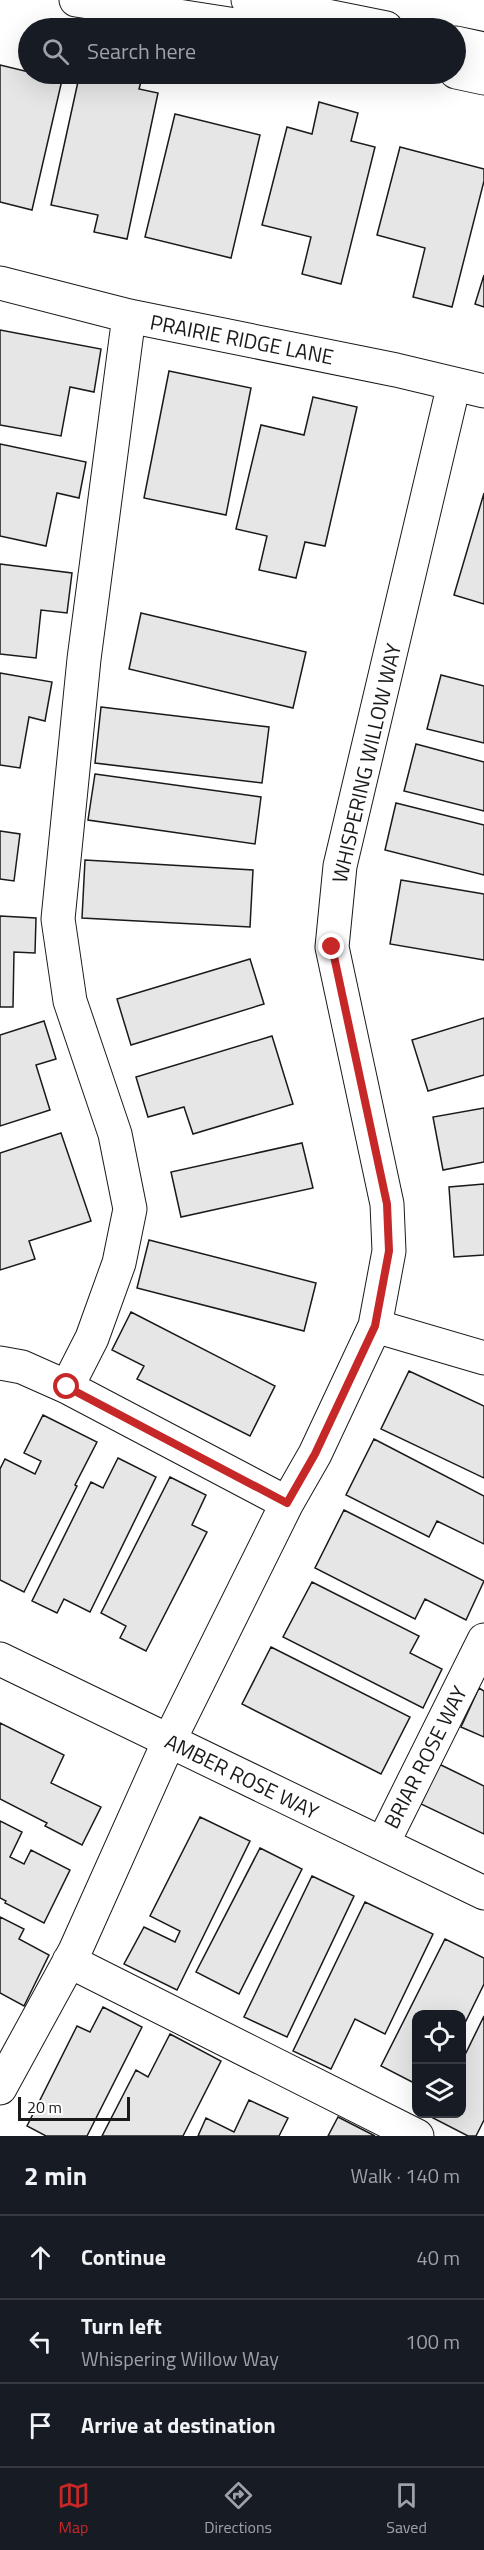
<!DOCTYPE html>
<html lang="en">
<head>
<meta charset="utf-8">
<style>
  :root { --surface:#171b24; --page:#20242c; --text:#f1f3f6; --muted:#9ea1a6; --line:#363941; --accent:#c62828 }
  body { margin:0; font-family:"Titillium Web",sans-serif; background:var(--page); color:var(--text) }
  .controls { position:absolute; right:18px; bottom:18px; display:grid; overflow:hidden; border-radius:12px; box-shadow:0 6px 24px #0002 }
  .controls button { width:54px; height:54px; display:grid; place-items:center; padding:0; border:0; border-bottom:2px solid var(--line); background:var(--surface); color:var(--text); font:30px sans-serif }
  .scale { position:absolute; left:18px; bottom:15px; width:112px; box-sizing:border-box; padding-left:6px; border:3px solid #1a1a1a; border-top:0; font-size:16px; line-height:21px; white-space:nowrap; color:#1a1a1a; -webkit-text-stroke:4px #fff; paint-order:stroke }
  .stop { position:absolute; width:18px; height:18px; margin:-14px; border:4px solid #c62828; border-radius:50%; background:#fff }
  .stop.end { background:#c62828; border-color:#fff; box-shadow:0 2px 6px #0008 }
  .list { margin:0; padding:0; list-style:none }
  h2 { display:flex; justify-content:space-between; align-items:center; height:78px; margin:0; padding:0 24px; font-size:26px }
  h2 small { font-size:20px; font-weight:400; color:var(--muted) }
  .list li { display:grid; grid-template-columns:39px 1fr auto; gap:18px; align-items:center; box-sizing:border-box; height:84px; padding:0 24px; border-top:2px solid var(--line) }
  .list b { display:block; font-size:22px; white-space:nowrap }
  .list p { margin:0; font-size:20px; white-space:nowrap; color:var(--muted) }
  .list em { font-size:20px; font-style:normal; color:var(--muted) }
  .icon { flex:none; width:33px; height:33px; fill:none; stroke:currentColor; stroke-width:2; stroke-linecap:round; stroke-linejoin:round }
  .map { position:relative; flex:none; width:484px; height:2136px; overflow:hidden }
  .search { position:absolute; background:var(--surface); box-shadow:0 6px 24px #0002; left:18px; right:18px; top:18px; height:66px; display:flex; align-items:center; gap:15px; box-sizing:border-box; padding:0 21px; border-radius:33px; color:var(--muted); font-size:22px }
  .sheet { height:330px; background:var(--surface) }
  nav { display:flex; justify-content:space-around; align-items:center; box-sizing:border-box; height:84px; border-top:2px solid var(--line); background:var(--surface); font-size:16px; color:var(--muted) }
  nav a { display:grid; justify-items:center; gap:3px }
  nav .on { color:var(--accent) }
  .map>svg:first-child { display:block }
</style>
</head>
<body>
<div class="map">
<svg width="484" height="2136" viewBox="0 0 484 2136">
  <rect width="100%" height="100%" fill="#fff"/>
  <path fill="#e6e6e6" stroke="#1a1a1a" stroke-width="1.5" d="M0,65l62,15 -30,130 -32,-8z
    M101,74h42l-4,15 19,4 -31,146 -33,-7 4,-17 -47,-10 28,-128 20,4z
    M319,102l39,11 -7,28 24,6 -34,137 -39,-10 9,-37 -49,-12 25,-98 25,7z
    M175,114l85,21 -29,123 -86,-21z
    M400,147l84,22v12l-32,126 -39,-10 12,-49 -48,-13z
    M484,275v32l-9,-3z
    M0,330l101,19 -7,43 -24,-5 -9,49 -61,-11z
    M169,371l82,17 -25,127 -82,-17z
    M313,397l44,10 -32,139 -20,-4 -9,36 -37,-8 8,-34 -31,-7 25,-104 43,10z
    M0,444l86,18 -7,36 -22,-5 -11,53 -46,-10z
    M484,493v111l-30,-9z
    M0,564l72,9 -5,40 -26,-3 -5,48 -36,-4z
    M141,613l165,39 -13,56 -164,-39z
    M0,673l52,9 -7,39 -16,-4 -9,51 -20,-3z
    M441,675l43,11v57l-57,-14z
    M101,707l168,20 -7,56 -167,-20z
    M416,744l68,18v49l-80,-20z
    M95,774l166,23 -6,47 -167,-24z
    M396,803l88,22v50l-99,-25z
    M0,831l20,3 -6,47 -14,-2z
    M85,860l168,10 -3,57 -168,-9z
    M401,880l83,14v66l-94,-16z
    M0,916l36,2 -1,35 -21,-1 -1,55h-13z
    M250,959l14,45 -133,41 -14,-46z
    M484,1018v57l-56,16 -16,-51z
    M44,1021l12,38 -20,6 14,45 -50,16v-91z
    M272,1036l21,68 -100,30 -9,-27 -36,10 -12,-40z
    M484,1108v54l-41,8 -10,-53z
    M61,1133l30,88 -62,20 6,18 -35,11v-117z
    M302,1143l11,45 -132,29 -10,-45z
    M484,1184v71l-30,2 -5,-70z
    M149,1240l167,43 -12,48 -167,-43z
    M131,1312l144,74 -25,50 -113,-57 7,-13 -32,-16z
    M409,1371l75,35v72l-103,-49z
    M43,1415l54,27 -22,43 2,1 -53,106 -24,-12v-111l5,-10 30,15 6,-13 -17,-8z
    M374,1439l110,57v48l-47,-23 -8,16 -83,-42z
    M118,1458l38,19 -66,135 -26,-13 -7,14 -25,-12 59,-119 12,6z
    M170,1477l36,18 -14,30 15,7 -61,119 -26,-13 6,-12 -25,-13z
    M344,1510l140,71 -18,39 -41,-21 -10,20 -100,-51z
    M312,1582l107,54 -9,17 32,16 -19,39 -140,-71z
    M271,1647l139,70 -29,57 -139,-70z
    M479,1688l5,3v46l-23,-10z
    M0,1723l64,32 -13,28 50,24 -19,38 -37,-19 2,-3 -47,-24z
    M439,1764l45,22v48l-63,-30z
    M200,1817l50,24 -73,149 -53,-26 20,-37 31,15 5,-11 -30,-15z
    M0,1821l22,11 -12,25 14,7 7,-14 39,20 -26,53 -39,-20 1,-2 -6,-3z
    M260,1848l42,21 -63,125 -43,-22z
    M312,1876l42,20 -67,141 -43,-20z
    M365,1902l68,32 -48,100 -30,-15 -24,50 -38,-18z
    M0,1917l24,12 -5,10 30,16 -25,51 -24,-13z
    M445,1939l39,19v26l-22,45v-15h-46v70l-35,-18z
    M103,2007l39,20 -55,109h-41l-19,-10 50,-100 13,6z
    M484,2016v104l-8,16h-8l-35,-18 2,-4h27v-53z
    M170,2034l51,27 -38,75h-81l34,-66 12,7z
    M249,2100l39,18 -9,18h-81l8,-18 28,14z
    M338,2117l37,19h-47z"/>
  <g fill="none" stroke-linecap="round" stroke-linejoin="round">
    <g stroke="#1a1a1a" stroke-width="35">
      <path id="minor" d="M76,0l178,28
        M248,0l138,28
        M456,43l28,6
        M456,72l28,6
        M0,283l129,33 267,54 88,21
        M375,1326l109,32
        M0,1363l22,4 45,20 220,116
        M67,1387l25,-49 27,-75 11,-54 -15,-75 -45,-133 -12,-82 26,-260 45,-343
        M0,1659l484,234
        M383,1843l101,-203
        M69,1961l348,175
        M0,2088l75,-137 94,-210 118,-238 28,-49 60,-128 14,-75 -2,-47 -55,-257 8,-81 114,-482"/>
    </g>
    <use href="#minor" stroke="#fff" stroke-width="33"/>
  </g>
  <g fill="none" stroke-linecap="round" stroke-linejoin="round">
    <path stroke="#c62828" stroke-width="8" d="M67,1387l220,116 28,-49 60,-128 14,-75 -2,-47 -55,-257"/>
  </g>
  <g text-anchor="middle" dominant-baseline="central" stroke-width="4.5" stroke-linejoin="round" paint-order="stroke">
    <g font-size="21" fill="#1a1a1a" stroke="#fff">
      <text transform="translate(242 339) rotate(11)">PRAIRIE RIDGE LANE</text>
      <text transform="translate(366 763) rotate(-77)">WHISPERING WILLOW WAY</text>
      <text transform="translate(425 1757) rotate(-63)">BRIAR ROSE WAY</text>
      <text transform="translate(242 1776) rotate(26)">AMBER ROSE WAY</text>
    </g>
  </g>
</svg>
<div class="controls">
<button><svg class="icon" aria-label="locate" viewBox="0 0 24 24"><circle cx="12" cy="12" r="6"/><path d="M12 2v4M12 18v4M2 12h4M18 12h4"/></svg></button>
<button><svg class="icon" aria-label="layers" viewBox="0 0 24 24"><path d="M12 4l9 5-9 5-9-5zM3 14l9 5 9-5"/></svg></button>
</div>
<div class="scale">20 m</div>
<div class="stop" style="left:67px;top:1387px"></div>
<div class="stop end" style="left:332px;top:947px"></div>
<div class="search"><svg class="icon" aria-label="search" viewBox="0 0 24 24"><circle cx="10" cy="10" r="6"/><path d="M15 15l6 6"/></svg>Search here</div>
</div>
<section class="sheet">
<h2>2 min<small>Walk · 140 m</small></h2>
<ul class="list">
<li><svg class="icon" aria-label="ahead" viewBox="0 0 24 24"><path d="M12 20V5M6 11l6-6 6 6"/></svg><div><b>Continue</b></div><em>40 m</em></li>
<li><svg class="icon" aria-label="left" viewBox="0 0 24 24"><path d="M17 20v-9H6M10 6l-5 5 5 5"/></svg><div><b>Turn left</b><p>Whispering Willow Way</p></div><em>100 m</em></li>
<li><svg class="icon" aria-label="arrive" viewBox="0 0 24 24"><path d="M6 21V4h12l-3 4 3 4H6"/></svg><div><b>Arrive at destination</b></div></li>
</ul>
</section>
<nav>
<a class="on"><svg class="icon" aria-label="map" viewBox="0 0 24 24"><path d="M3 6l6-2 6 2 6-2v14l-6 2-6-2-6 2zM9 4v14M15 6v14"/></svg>Map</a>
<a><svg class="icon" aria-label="directions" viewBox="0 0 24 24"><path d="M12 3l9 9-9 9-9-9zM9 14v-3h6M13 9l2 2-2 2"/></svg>Directions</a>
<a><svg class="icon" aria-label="saved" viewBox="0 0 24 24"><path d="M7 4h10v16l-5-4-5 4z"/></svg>Saved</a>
</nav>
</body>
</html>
